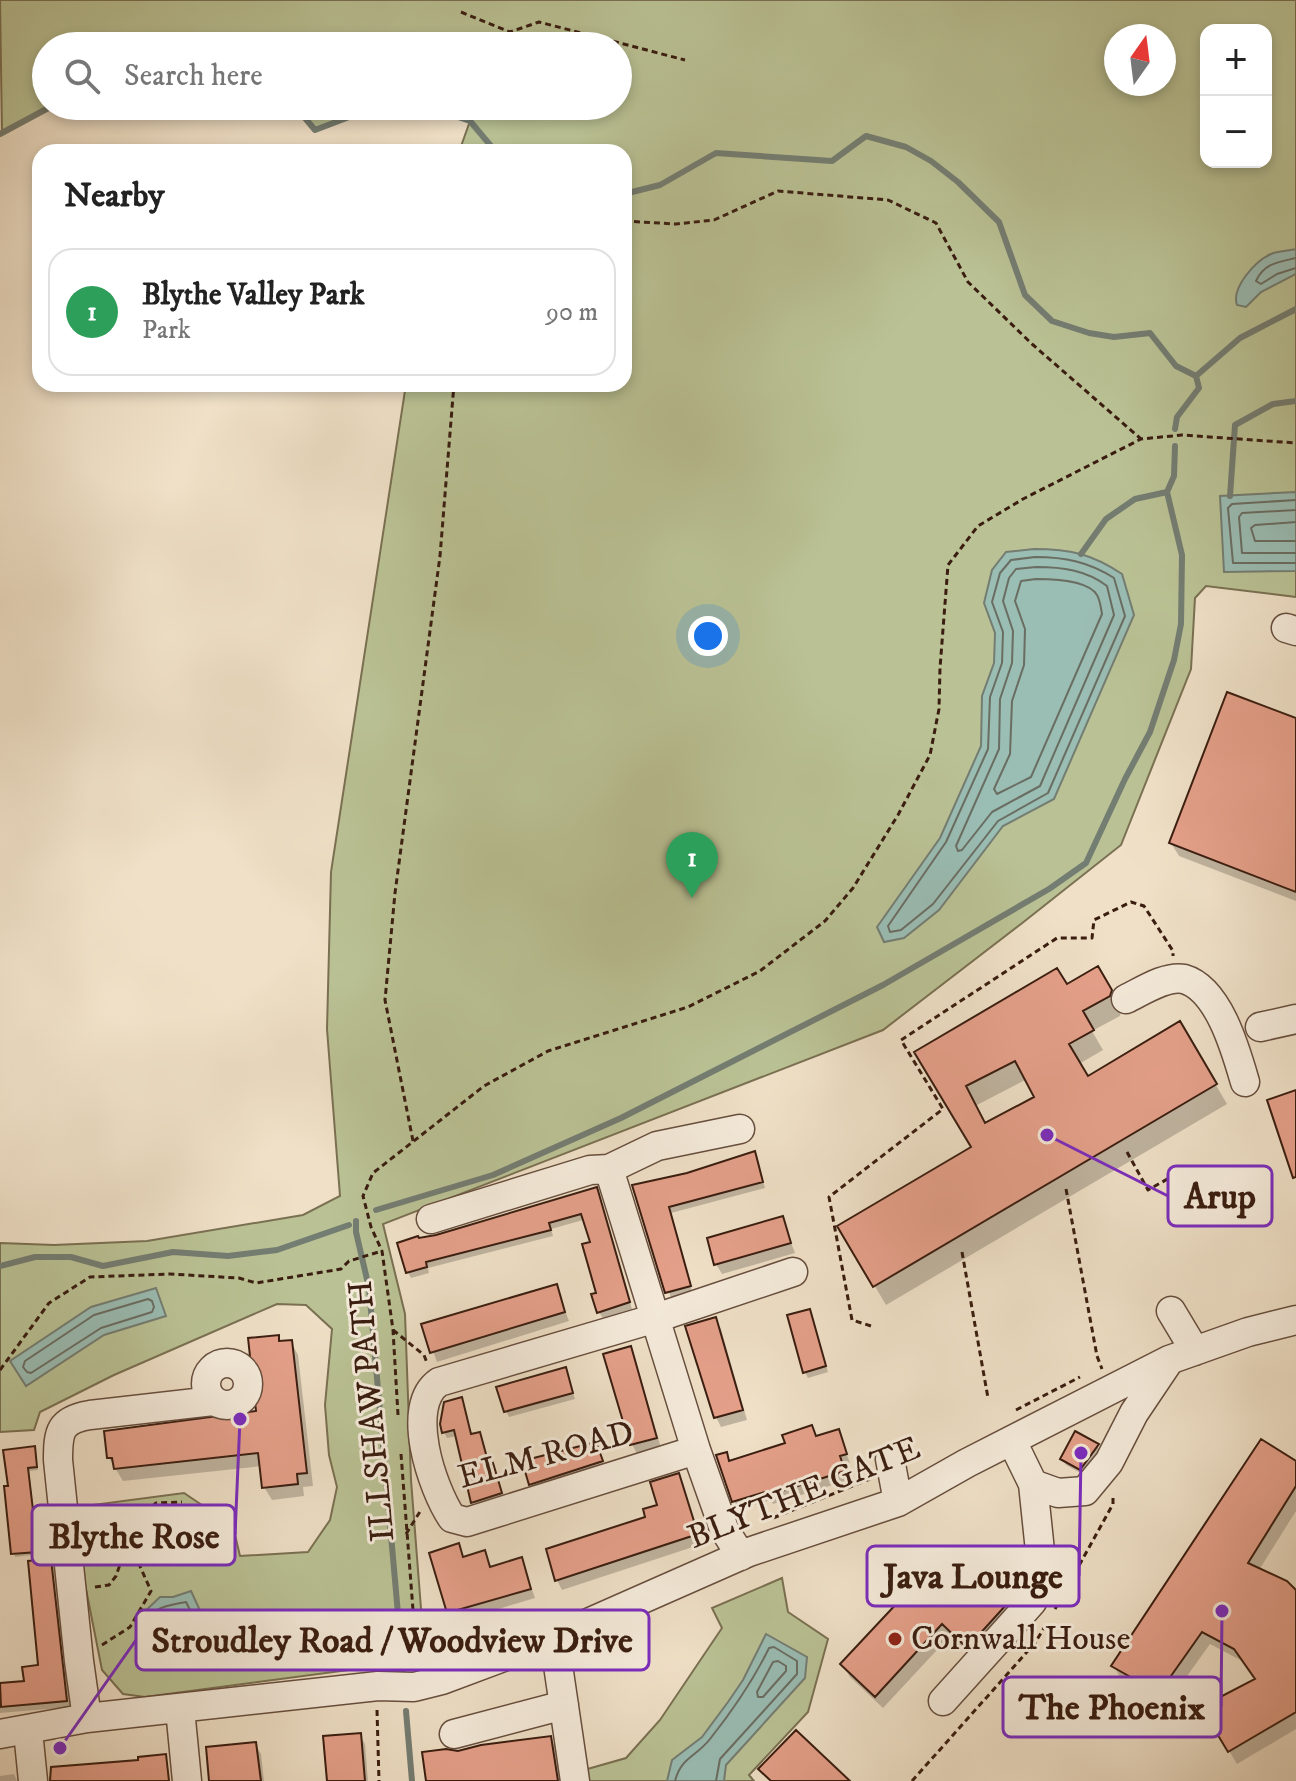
<!DOCTYPE html>
<html lang="en">
<head>
<meta charset="utf-8">
<style>
  :root { --surface:#fff; --page:#f2f2f2; --text:#222; --muted:#767676; --line:#e0e0e0; --accent:#7c3aed }
  body { margin:0; font-family:"IM FELL DW Pica",serif; background:var(--page); color:var(--text) }
  .controls { position:absolute; right:24px; top:24px; display:grid; overflow:hidden; border-radius:16px; box-shadow:0 4px 12px #0003 }
  .controls button { width:72px; height:72px; display:grid; place-items:center; padding:0; border:0; border-bottom:2px solid var(--line); background:var(--surface); color:var(--text); font:40px sans-serif }
  .compass { position:absolute; left:1104px; top:24px; width:72px; height:72px; border-radius:50%; background:var(--surface); box-shadow:0 4px 12px #0003; rotate:14deg }
  .you { position:absolute; left:708px; top:636px; width:28px; height:28px; margin:-20px; border:6px solid #fff; border-radius:50%; background:#1a73e8; box-shadow:0 0 0 12px #1a73e833 }
  .badge { display:grid; place-items:center; width:52px; height:52px; border-radius:50%; background:var(--accent); color:#fff; font-size:26px; font-weight:700 }
  .pin { position:absolute; translate:-50% -66px; filter:drop-shadow(0 2px 4px #0008) }
  .pin::after { content:''; position:absolute; top:42px; width:28px; height:24px; background:inherit; clip-path:polygon(0 0,100% 0,50% 100%) }
  .list { margin:0; padding:0; list-style:none }
  h2 { display:flex; justify-content:space-between; align-items:center; height:104px; margin:0; padding:0 32px; font-size:34px }
  h2 small { font-size:26px; font-weight:400; color:var(--muted) }
  .list li { display:grid; grid-template-columns:52px 1fr auto; gap:24px; align-items:center; box-sizing:border-box; height:128px; margin:0 16px 16px; padding:0 16px; border:2px solid var(--line); border-radius:24px }
  .list b { display:block; font-size:30px; white-space:nowrap }
  .list p { margin:0; font-size:26px; white-space:nowrap; color:var(--muted) }
  .list em { font-size:26px; font-style:normal; color:var(--muted) }
  .icon { flex:none; width:44px; height:44px; fill:none; stroke:currentColor; stroke-width:2; stroke-linecap:round; stroke-linejoin:round }
  .map { position:relative; flex:none; width:1296px; height:1781px; overflow:hidden }
  .search { position:absolute; background:var(--surface); box-shadow:0 4px 12px #0003; left:32px; top:32px; width:600px; height:88px; display:flex; align-items:center; gap:20px; box-sizing:border-box; padding:0 28px; border-radius:44px; color:var(--muted); font-size:30px }
  .panel { position:absolute; background:var(--surface); box-shadow:0 4px 12px #0003; left:32px; top:144px; width:600px; height:248px; border-radius:24px }
  .map>svg:first-child { display:block }
</style>
</head>
<body>
<div class="map">
<svg width="1296" height="1781" viewBox="0 0 1296 1781">
  <rect width="100%" height="100%" fill="#efe0c7"/>
  <filter id="stains"><feTurbulence type="fractalNoise" baseFrequency=".0025" numOctaves="4"/><feColorMatrix values="0 0 0 0 .2 0 0 0 0 .09 0 0 0 0 .02 0 0 0 .5 -.17"/></filter>
  <radialGradient id="worn" r=".72"><stop offset=".6" stop-color="#630" stop-opacity="0"/><stop offset="1" stop-color="#630" stop-opacity=".3"/></radialGradient>
  <path fill="#bac295" stroke="#7a7052" stroke-width="2" fill-rule="evenodd" d="M0,0h1296v597l-90,-11 -11,12 -4,71 -70,176 -100,79 -138,106 -500,194 22,90 6,166 14,180 -280,37 -22,-3 -21,-24 -19,-96 -6,-67 107,-14 49,33 7,30 68,-4 22,-32 7,-33 -8,-32 -4,-50 7,-76 -26,-24 -29,-1 -163,71 -74,37 -6,18 -34,2v-189l54,2 93,-4 156,-26 37,-19 -13,-167 4,-157 75,-488h218v-232h-165l11,-31 -45,-15h193v-60h-572v60h6l-50,28zM1206,30h60v132h-60zM1116,36h48v48h-48z
    M295,106h83l-63,24z
    M782,1578l6,34 40,27 -20,73 -59,63 5,6h-168l-2,-11 42,-12 34,-38 62,-92 -10,-20z"/>
  <path fill="#9abdb4" stroke="#747d72" stroke-width="2" d="M1296,249v25l-35,18 -15,15 -9,-2c-6,-17 18,-44 34,-51 7,-3 18,-3 25,-5z
    M1296,492v79l-72,1 -4,-76z
    M1034,549c36,0 58,5 88,25l12,41 -80,184 -51,27 -64,84 -35,28 -20,4 -7,-15 63,-89 41,-92 1,-50 12,-33 1,-30 -11,-30 8,-33 14,-18z
    M156,1288l10,28 -62,19 -78,51 -16,-25 81,-54z
    M191,1591l12,26 -5,27 -18,13 -28,-5 -13,-14 -1,-11 4,-13 18,-17h13z
    M766,1634l41,23 -2,21 -79,87 -2,16h-57l5,-21 30,-23 26,-35 15,-22z"/>
  <path fill="#0003" fill-rule="evenodd" d="M1296,721v180l-117,-45 -8,-13z
    M1098,969l23,42 -1,5 -28,15 11,19 -24,14 8,14 93,-54 47,80 -341,201 -46,-78 133,-79 -56,-95 149,-67zM1027,1079l10,19 -52,27 -10,-19z
    M757,1160l8,28 -94,25 21,79 -21,6 -37,-111z
    M599,1195l33,114 -29,9 -4,-6 -5,-16 5,-2 -7,-50 -9,-24 -32,9 2,7 -125,32 1,5 -18,5 -3,-6 10,-32z
    M782,1219l13,34 -73,21 -6,-10z
    M556,1287l13,34 -132,41 -13,-36z
    M812,1317l16,55 -20,6 -3,-6z
    M715,1320l6,9 26,91 -26,7 -5,-10z
    M278,1337l3,6 10,-1 7,13 15,131 -10,1 1,9 -32,4 -8,-13 -2,-21 -139,15 -14,-23 149,-45z
    M630,1348l5,10 26,90 -24,6 -5,-10z
    M565,1369l10,30 -66,18 -3,-6z
    M461,1399l11,37 17,31 7,5 8,27 -27,9 -20,-72 -10,2 -3,-6z
    M838,1431l12,32 -7,2 5,15 -75,24 -2,-4 -32,9 -5,-8 -8,-47 5,9z
    M1097,1446l4,6 -17,23 -18,-10 -3,-6z
    M599,1450l6,18 -71,22 -4,-6z
    M35,1451l3,19 -9,1 10,83 -24,3 -9,-69h4z
    M1296,1463v48l-37,59 37,23v136l-59,35 -33,-56 53,-27 -13,-19 -34,-18 -43,60 -46,-25 -7,-13z
    M678,1476l24,68 -140,46 -5,-10 91,-62 11,-12z
    M458,1546l6,13 20,-6 8,16 29,-10 14,39 -80,24 -6,-9 -18,-59z
    M50,1561l4,7 16,139 -70,6v-28l26,-2 14,-16z
    M915,1587l99,9 8,13 -46,51 -26,-24 -67,72 -33,-31 -8,-13z
    M360,1735l5,9 3,37h-40z
    M550,1738l8,13 4,30h-134l30,-28z
    M255,1744l6,10 3,27h-53z
    M14,1774l3,7h-17v-5z"/>
  <g fill="none" stroke-linecap="round" stroke-linejoin="round">
    <path stroke="#6a6d62" stroke-width="2" d="M1296,258c-17,4 -32,5 -40,23l5,3 16,-10 19,-6
      M1296,500l-64,4 -4,4 5,55h63
      M1296,510l-54,3 -3,4 3,36h54
      M1296,522l-41,3 -4,3 4,13h41
      M1035,557c30,0 54,5 79,21l11,38 -77,177 -50,28 -65,83 -32,26 -11,2 -2,-6 58,-84 42,-93 2,-52 12,-34 1,-31 -11,-30 8,-29 11,-13z
      M1036,567c26,0 50,3 71,19l7,29 -74,171 -48,26 -30,38 -4,1 -2,-5 43,-97 1,-50 12,-36 1,-32 -10,-30 6,-23 7,-9z
      M1036,579c15,0 52,1 61,16 3,5 4,13 5,19l-71,163 -34,17 -3,-5 16,-35 2,-53 12,-36 1,-36 -10,-28 6,-20z
      M148,1299l4,2 2,6 -2,5 -51,16 -70,45 -4,-1 -4,-5 2,-6 69,-46z
      M186,1602l8,16 -3,22 -14,9 -20,-4 -10,-11c-2,-27 19,-28 39,-32z
      M180,1614l4,6 -4,15c-7,5 -17,2 -23,-4l1,-7 9,-9z
      M778,1661l8,5v5l-23,26h-5l-1,-5 16,-30z
      M675,1781c6,-24 21,-24 35,-42 23,-29 43,-58 59,-91l5,-1 23,14v13l-77,85 -4,22"/>
    <path stroke="#747d72" stroke-width="6" d="M295,106l20,24 63,-24
      M425,106l45,15 26,31
      M0,134l52,-28
      M624,194l36,-9 56,-32 116,8 34,-25 40,11 25,14 27,21 41,40 26,73 27,26 37,12 25,4 36,-4 26,33 20,10 44,-38 56,-29
      M1175,429l2,-12 22,-29 -3,-12
      M1230,496l5,-71 38,-21 23,-3
      M1081,554l25,-35 29,-20 32,-7 7,-16 1,-30
      M376,1210l117,-35 128,-57 262,-133 166,-96 37,-26 39,-84 25,-47 24,-72 7,-36 1,-69 -15,-63
      M356,1221v11l13,56 34,382
      M0,1266l35,-9h36l32,9 70,-14 55,4 49,-6 72,-25
      M406,1711l6,70"/>
  </g>
  <path fill="#e5a08a" stroke="#3a1d10" stroke-width="2" fill-rule="evenodd" d="M1227,692l69,26v174l-127,-49z
    M1098,966l14,24 -2,6 -27,15 11,19 -25,14 19,32 92,-55 37,63 -344,203 -36,-61 134,-79 -57,-95 143,-84 10,16zM1015,1061l19,36 -49,26 -19,-37z
    M1296,1090v87l-3,1 -26,-78z
    M755,1151l8,31 -94,25 22,79 -26,7 -33,-108 55,-12z
    M597,1187l33,115 -33,11 -6,-19 5,-1 -14,-49 8,-2 -9,-28 -32,9 2,7 -125,32 1,5 -21,6 -9,-30 21,-7 1,2 17,-3z
    M783,1216l8,27 -77,22 -7,-27z
    M557,1284l8,28 -135,41 -9,-29z
    M810,1309l16,57 -23,7 -16,-58z
    M716,1317l27,93 -29,8 -29,-92z
    M279,1335v6l13,-1 15,133 -10,1 1,10 -36,4 -4,-35 -144,16 -2,-11h-5l-3,-27 152,-20 -8,-73z
    M631,1346l26,92 -27,7 -27,-91z
    M566,1367l7,26 -69,19 -8,-25z
    M462,1397l9,37 9,-2 9,33 4,-2 9,30 -31,10 -17,-73 -12,3 -2,-9 4,-22z
    M812,1425l4,11 23,-7 8,25 -7,2 5,15 -79,25 -1,-4 -33,10 -16,-47 11,-3 2,9 56,-18 -3,-8z
    M1075,1431l24,13 -19,26 -20,-11z
    M1261,1439l35,22v25l-48,77 39,18 9,9v122l-68,40 -27,-45 54,-28 -21,-30 -32,-17 -43,61 -48,-27z
    M596,1442l7,19 -74,24 -7,-24z
    M35,1446l2,21 -9,1 10,84 -27,2 -7,-68h4l-5,-36z
    M679,1473l19,61 -143,47 -9,-32 99,-32 -2,-8 14,-4 -7,-23z
    M459,1543l4,14 22,-7 5,17 32,-10 9,32 -84,24 -18,-60z
    M51,1559l16,142 -66,6 -1,-24 24,-2 -2,-14 16,-2 -10,-104z
    M952,1578h49l15,16 -49,54 -25,-24 -67,73 -35,-33 74,-79z
    M796,1730l54,51h-79l-13,-12z
    M361,1733l4,48h-38l-4,-45z
    M551,1736l7,45h-132l-4,-29 24,-3 12,2 23,-6z
    M256,1742l5,39h-52l-3,-34z
    M166,1754l3,27h-119l1,-14 87,-7v-3z"/>
  <g fill="none" stroke-linecap="round" stroke-linejoin="round">
    <g stroke="#674e3e" stroke-width="31">
      <path id="minor" d="M1286,628l10,3
        M1126,999c15,-7 40,-24 58,-20 35,10 52,72 61,103
        M1260,1027l36,-8
        M609,1169l87,281 28,79 17,27
        M431,1219l159,-49 19,-1 48,-23 83,-17
        M1171,1311l24,40
        M206 1384a21 21 0 1 1 42 0a21 21 0 1 1-42 0Z
        M1012,1441l21,43 25,9 27,-2 24,-29 25,-49 35,-52
        M696,1450l-229,72 -15,-4c-20,-30 -48,-112 -13,-136l217,-64 137,-46
        M890,1459l8,43
        M554,1638l21,143
        M943,1701l89,-99 8,-51 -7,-67
        M180,1709l7,72
        M87,1718l-8,-57 -21,-201c0,-29 2,-40 32,-45l123,-14
        M28,1731l5,50
        M0,1734l87,-16 291,-32 36,1 28,-7 112,-42 195,-86 149,-50 69,-39 202,-103 79,-28 48,-12
        M454,1734l110,-29"/>
    </g>
    <path stroke="#3a1d10" stroke-width="3" stroke-dasharray="6 4" stroke-linecap="butt" d="M461,12l49,20 29,-10 146,38
      M624,221l52,3 38,-4 64,-29 110,9 48,23 32,59 64,62 109,95
      M413,1141l-28,-141 10,-107 45,-337 14,-172
      M1127,1152l21,38 39,-22 3,4
      M1066,1189l31,167 5,13
      M962,1252l26,146
      M871,1326l-19,-6 -23,-123 114,-88 -42,-69 156,-102h35l2,-18 37,-18 13,4 29,45v5
      M393,1330l31,25 3,8
      M0,1370l49,-67 41,-26 80,-3 69,4 17,5 85,-14 8,-8 33,-10
      M1016,1410l64,-33
      M398,1415l-5,-85 -11,-79 -11,-24 -8,-31 10,-23 111,-87 64,-35 140,-44 72,-36 65,-50 28,-33 45,-73 32,-60 9,-46 1,-41 8,-103 30,-39 45,-27 118,-60 41,-4 114,8
      M401,1454l16,208
      M773,1518l97,-39
      M406,1534l15,-24
      M95,1587l14,-2 7,-9 18,-52
      M1055,1609l58,-105v-8
      M102,1645l28,-18 21,-36 -12,-27 -3,-44 20,-17 26,-1
      M377,1710l2,71
      M912,1781l123,-138 12,-20"/>
    <use href="#minor" stroke="#f5ebdb" stroke-width="28"/>
  </g>
  <circle fill="#8f2418" stroke="#f5ebdb" stroke-width="3" cx="895" cy="1639" r="8"/>
  <g text-anchor="middle" dominant-baseline="central" stroke-width="6" stroke-linejoin="round" paint-order="stroke">
    <g font-size="34" fill="#3a1d10" stroke="#f5ebdb">
      <text transform="translate(372 1411) rotate(-95)">ILLSHAW PATH</text>
      <text transform="translate(546 1455) rotate(-15)">ELM ROAD</text>
      <text transform="translate(804 1493) rotate(-22)">BLYTHE GATE</text>
    </g>
    <g font-size="34" fill="#3a1d10" stroke="#f5ebdb" text-anchor="start">
      <text x="911" y="1639">Cornwall House</text>
    </g>
  </g>
  <path fill="none" stroke="#7b2cbf" stroke-width="3" d="M1047 1135L1168 1196M240 1419L235 1535M1081 1453L1079 1576M60 1748L136 1640M1222 1611L1221 1707"/>
  <g fill="#7b2cbf" stroke="#f5ebdb" stroke-width="3">
    <circle cx="1047" cy="1135" r="8"/>
    <circle cx="240" cy="1419" r="8"/>
    <circle cx="1081" cy="1453" r="8"/>
    <circle cx="60" cy="1748" r="8"/>
    <circle cx="1222" cy="1611" r="8"/>
  </g>
  <g fill="#f5ebdb" stroke="#7b2cbf" stroke-width="3">
    <rect x="1168" y="1166" width="104" height="60" rx="8"/>
    <rect x="32" y="1505" width="203" height="60" rx="8"/>
    <rect x="867" y="1546" width="212" height="60" rx="8"/>
    <rect x="136" y="1610" width="513" height="60" rx="8"/>
    <rect x="1003" y="1677" width="218" height="60" rx="8"/>
  </g>
  <g font-size="36" text-anchor="middle" font-weight="bold" fill="#3a1d10">
    <text x="1220" y="1208">Arup</text>
    <text x="134" y="1548">Blythe Rose</text>
    <text x="973" y="1588">Java Lounge</text>
    <text x="392" y="1652">Stroudley Road / Woodview Drive</text>
    <text x="1112" y="1719">The Phoenix</text>
  </g>
  <rect width="100%" height="100%" filter="url(#stains)"/>
  <rect width="100%" height="100%" fill="url(#worn)"/>
</svg>
<div class="controls">
<button>+</button>
<button>−</button>
</div>
<svg class="compass" viewBox="-18 -18 36 36"><path d="M0-13l5 13h-10z" fill="#e53935"/><path d="M0 13l5-13h-10z" fill="#767676"/></svg>
<div class="you"></div>
<div class="pin badge" style="left:692px;top:898px;background:#2e9e5b">1</div>
<div class="search"><svg class="icon" aria-label="search" viewBox="0 0 24 24"><circle cx="10" cy="10" r="6"/><path d="M15 15l6 6"/></svg>Search here</div>
<section class="panel">
<h2>Nearby<small></small></h2>
<ul class="list">
<li><span class="badge" style="background:#2e9e5b">1</span><div><b>Blythe Valley Park</b><p>Park</p></div><em>90 m</em></li>
</ul>
</section>
</div>
</body>
</html>
